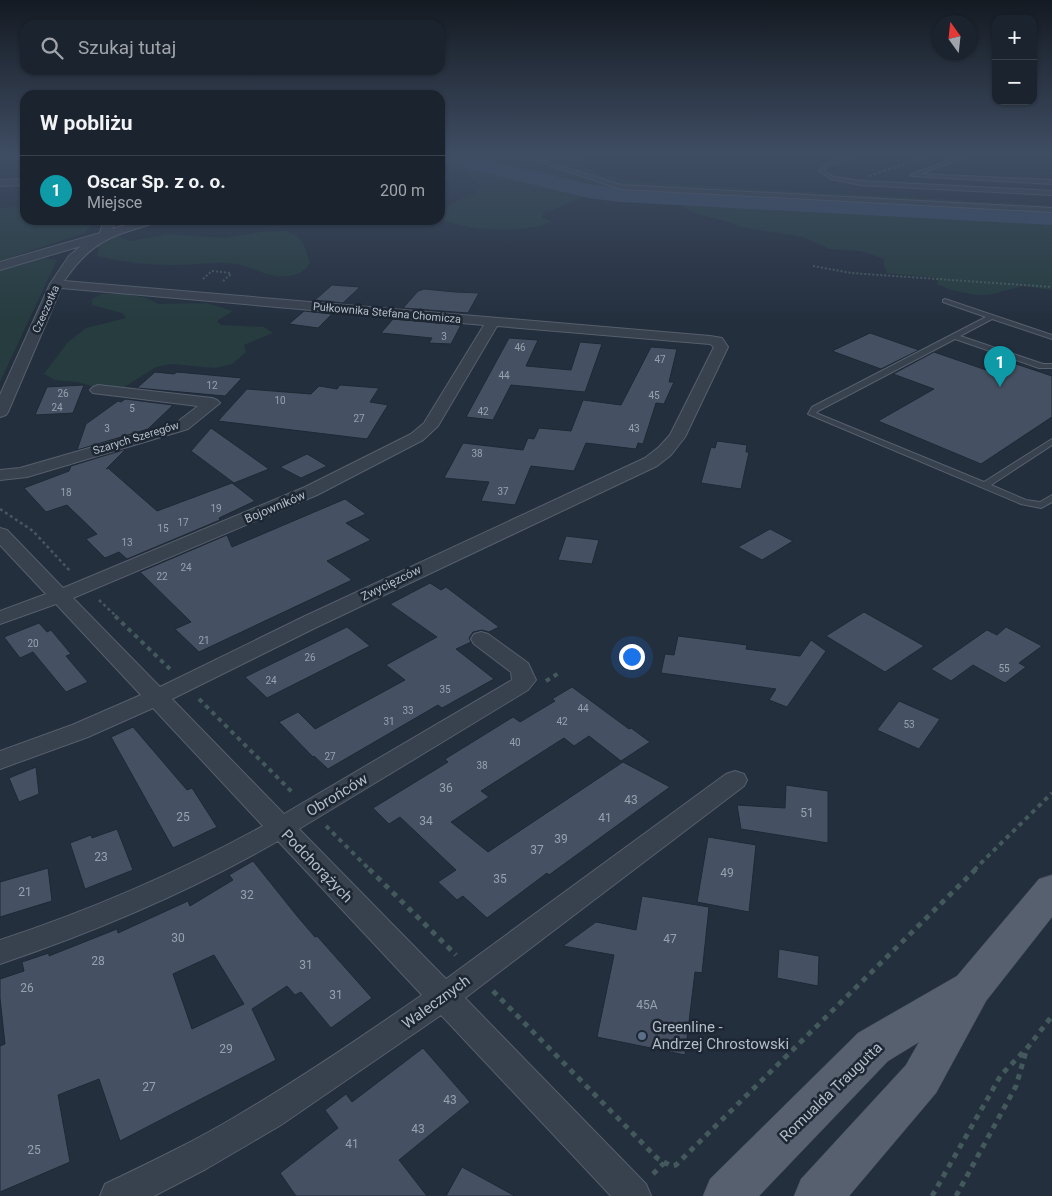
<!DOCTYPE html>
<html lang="pl">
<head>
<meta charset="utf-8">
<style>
  :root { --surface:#1b232e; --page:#282f3a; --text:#f1f3f6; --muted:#a0a4aa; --line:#39404a; --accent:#8ab4f8 }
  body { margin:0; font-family:Roboto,sans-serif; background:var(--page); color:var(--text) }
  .controls { position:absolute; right:15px; top:15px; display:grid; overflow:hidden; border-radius:10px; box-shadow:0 1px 4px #0004 }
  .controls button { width:45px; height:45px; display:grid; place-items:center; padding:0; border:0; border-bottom:1px solid var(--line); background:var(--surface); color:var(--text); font:25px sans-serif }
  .compass { position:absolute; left:932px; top:15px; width:45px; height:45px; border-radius:50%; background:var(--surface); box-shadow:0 1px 4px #0004; rotate:345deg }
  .you { position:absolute; left:631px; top:656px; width:18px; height:18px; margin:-12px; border:4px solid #fff; border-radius:50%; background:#1a73e8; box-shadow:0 0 0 8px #1a73e833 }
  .badge { display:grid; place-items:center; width:32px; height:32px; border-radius:50%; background:var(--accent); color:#fff; font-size:16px; font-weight:700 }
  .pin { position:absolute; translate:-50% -41px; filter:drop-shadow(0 1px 2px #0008) }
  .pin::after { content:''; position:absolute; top:26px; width:18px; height:15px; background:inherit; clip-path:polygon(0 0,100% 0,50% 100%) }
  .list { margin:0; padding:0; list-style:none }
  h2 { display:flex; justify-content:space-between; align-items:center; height:65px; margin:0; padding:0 20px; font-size:21px }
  h2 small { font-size:16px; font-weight:400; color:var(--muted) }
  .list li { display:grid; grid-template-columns:32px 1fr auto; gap:15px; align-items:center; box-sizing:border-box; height:70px; padding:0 20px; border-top:1px solid var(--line) }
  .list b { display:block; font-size:19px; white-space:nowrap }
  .list p { margin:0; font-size:16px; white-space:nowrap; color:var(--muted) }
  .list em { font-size:16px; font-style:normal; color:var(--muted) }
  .icon { flex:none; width:28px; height:28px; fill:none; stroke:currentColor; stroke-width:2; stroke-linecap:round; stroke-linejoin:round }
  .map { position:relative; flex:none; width:1052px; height:1196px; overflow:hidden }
  .search { position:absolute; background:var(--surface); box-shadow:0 1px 4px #0004; left:20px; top:20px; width:425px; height:55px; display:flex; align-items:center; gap:12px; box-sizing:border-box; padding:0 18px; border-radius:15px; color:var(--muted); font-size:19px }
  .panel { position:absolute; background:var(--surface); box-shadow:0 1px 4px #0004; left:20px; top:90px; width:425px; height:135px; border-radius:15px }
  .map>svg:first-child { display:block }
</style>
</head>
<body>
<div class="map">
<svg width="1052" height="1196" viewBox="0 0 1052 1196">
  <rect width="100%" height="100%" fill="#242f3e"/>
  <path fill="#263c3f" d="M440,153h142l1,13 20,9 41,7 408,24v84l-29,-4 -34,9h-14l-24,-5 -14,-6 1,-6 -51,-5 -3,-8v-6l-23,-8 -31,-2 -27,-12 -63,-10 -8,-4 -38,-10 -20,-11 -91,-5c-14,5 -24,12 -39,15l-2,5 9,5c-29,12 -79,9 -108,-2l-3,-7 18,-13 17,-6 5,-9 -16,-12 -24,-7z
    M25,207v13h71l-12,13 -84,28v-53z
    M286,231c19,7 18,15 24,32 -5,8 -12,12 -22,13 -21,2 -33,-9 -52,-12 -20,-3 -42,1 -62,1 -26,0 -52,-3 -77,-9l2,-11 12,-8h9l11,4 37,-7 57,4 36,-6z
    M43,258l14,2 -57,122v-111z
    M102,294h24l20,4 13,6 48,-1 26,8 -16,10 4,4 43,2 9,6 -29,12 2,7 -14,12 -17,4 -44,-4 -15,3 -33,21 -17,2 -29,-8 -22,-2 -11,-6 24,-32 18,-14 40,-10 -4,-5 -30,-8v-6z"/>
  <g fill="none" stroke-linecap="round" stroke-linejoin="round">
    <path fill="#394c67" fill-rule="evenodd" d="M0,153h25v7h-25z
      M440,153h15l133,31 32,4 432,23v14l-432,-23 -32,-4 -148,-36z"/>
  </g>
  <path fill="#455162" stroke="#1f2835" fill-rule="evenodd" d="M332,285l28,2 -17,16 -28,-3z
    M424,289l31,3 24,1 -11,20 -65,-5 15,-17z
    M304,311l28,3 -14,14 -29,-4z
    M393,319l68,6 -10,19 -22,-1 3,-5 -51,-5z
    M870,333l49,17 -38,19 -49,-18z
    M509,338l29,2 -12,26 45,4 9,-28 22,2 -17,48 -74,-7 -18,35 -27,-3z
    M651,347l26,2 -8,33h5l-10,22 -8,-1 -13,41 -5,-1 -2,6 -50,-6 -12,28 -43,-5 -16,39 -34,-4 8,-19 -45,-4 19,-35 60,7 5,-12 6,1 5,-11 32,3 12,-31 38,5z
    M934,352l55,19 18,-10 45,15v41l-71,47 -103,-43 56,-32 -41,-15z
    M155,372l19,2 3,-2 65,6 -17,18 -88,-8z
    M84,385l-11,28 -38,2 12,-28z
    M340,385l39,3 -9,14 18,3 -21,34 -149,-18 29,-32 64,5 8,-8 18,3z
    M125,399l48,6 -25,24 -71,21 9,-26 32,-23 3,1z
    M211,428l58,41 -35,14 -43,-32z
    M717,441l30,4 -1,7h3l-8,37 -40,-6 10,-36 4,1z
    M126,449l-20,20 2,-1 49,43 75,-28 23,18 -36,17 1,2 -93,39 -8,-7 -14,6 -19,-19 11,-5 -30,-29 -21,7 -22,-24 45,-17 2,-5z
    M307,454l20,12 -26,12 -21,-11z
    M345,499l21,15 -20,9 25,17 -44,21 25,19 -153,72 -24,-23 16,-7 -51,-50 87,-37 5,12z
    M770,529l23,12 -31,19 -24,-13z
    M566,536l33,4 -7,24 -34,-4z
    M430,583l11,7 5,-3 53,40 -10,5 -7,-2 -9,2 -4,6 2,4 -15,7 38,30 -52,29 -4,-3 -110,64 -14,-13 -1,1 -34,-35 19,-10 17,17 90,-49 -19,-15 51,-28 -47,-33z
    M864,612l60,34 -39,26 -59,-36z
    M39,623l8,9 4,-2 20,24 -5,2 22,26 -22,10 -33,-40 -13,6 -16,-21z
    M347,627l23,19 -103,52 -22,-21z
    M1006,627l36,19 -23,17 7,4 -21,16 -32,-18 -22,16 -20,-12 56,-39 10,5z
    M678,636l69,9 -1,4 54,7 11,-16 15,11 -39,56 -18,-7 7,-11 -115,-16 4,-19 9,1z
    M572,687l57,42 2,-1 19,14 -29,19 -32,-25 -15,10 -10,-8 -83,53 8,6 -38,25 37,30 135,-90 47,25 -121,88 -2,-2 -60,45 -24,-22 -6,4 -19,-18 18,-12 -56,-53 -11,7 -16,-16 75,-46 -3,-3 68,-42 7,5 35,-21 -3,-2z
    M899,701l41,18 -21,30 -42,-19z
    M133,727l54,63 5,-2 25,39 -44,21 -62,-111z
    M36,767l3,27 -20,8 -10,-24z
    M786,785l42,6v52l-87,-14 -4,-24 48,3z
    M117,829l16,41 -48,19 -15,-46 21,-8 1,3z
    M708,837l48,8 -7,67 -52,-10z
    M253,861l44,55 18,21 2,-1 55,62 -41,30 -30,-36 -6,3 -8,-9 -35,23 24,51 -156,81 -21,-62 -41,16 12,67 -70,30v-146l5,-2 -5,-46v-19l24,-8 -2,-9 27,-9v3l68,-27 1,4 70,-32 2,5 43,-26 -4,-5zM214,955l30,49 -52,25 -19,-55z
    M48,868l4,33 -52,16v-35z
    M642,896l67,11 -7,66 -7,-1 -10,83 -88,-18 17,-82 -51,-9 33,-24 40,8z
    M779,949l40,7 -1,30 -41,-8z
    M423,1048l47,54 -71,58 28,36h-131l-16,-23 58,-45 -13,-18 21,-16 6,8z
    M462,1167l53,29h-69z"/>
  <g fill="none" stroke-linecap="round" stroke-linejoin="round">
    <g stroke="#565f6c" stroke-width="2">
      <path id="lane" d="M513,153h7l101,32 431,23v4l-431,-23z
        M859,153h7l-38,13 -5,4 11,7 27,4 191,10v4l-191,-10 -30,-6 -12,-8c4,-11 29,-14 40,-18z
        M969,153h7l-56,21 132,6v4l-140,-8 -2,-1z
        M945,299l107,36v4l-60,-20 -32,17 83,28h9v4h-13l-84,-29 -137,72 -2,2 168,69 68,-43v6l-61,40 35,15 14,2 12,-7v7l-11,6 -20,-4 -213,-90 4,-7 174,-90 -43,-15v-2z"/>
    </g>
    <g stroke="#565f6c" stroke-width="2">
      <path id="street" d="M25,179v6l-25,1v-6z
        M104,220h12l-4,9 30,-9h18l-2,2c-46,14 -65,17 -94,59l646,55 12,2 6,9 -43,90 -14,18 -14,11 -340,161 -145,72 112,115 228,-134 -1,-8 -37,-28 -3,-5 3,-5 7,-2 7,2 40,29 8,17 -8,10 -229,139 147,150 280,-205 9,-3 9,3 3,6 -3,6 -279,212 181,186 5,12h-40l-170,-181 -160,110 -75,44 -52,27h-54l5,-12c46,-22 92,-44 135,-70 63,-37 123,-78 182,-119l-144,-154c-89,51 -181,90 -278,123v-24c91,-30 179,-68 263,-114l-110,-118 -65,29 -88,32v-18l72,-26 69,-30 -85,-91 -56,20v-13l46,-17 -46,-49v-17l7,2 56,58 242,-101 106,-53 13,-11 60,-98 -423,-37 -53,124 -2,3 -6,2v-22l50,-111 19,-28 12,-10 -81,24v-8l100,-29zM497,326l213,18 4,3 -44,88 -11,12 -14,11 -342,159 -143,70 -87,-89 244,-103 106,-55 15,-14z
        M98,385l114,13 5,2 3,3 -32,26 -161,48 -27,3v-10l20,-2 156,-45 22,-17 -105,-13 -3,-3 3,-3z"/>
    </g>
    <g stroke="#414a57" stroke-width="1">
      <path id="primary" d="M1052,875v42l-66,84 -50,92 -87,103h-55l7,-17 105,-114 13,-23 -31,19 -129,135h-56l7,-17 148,-146 99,-57 82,-97z"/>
    </g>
    <path stroke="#44595c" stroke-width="2" stroke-dasharray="2 2" stroke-linecap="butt" d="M813,266l38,7 201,14
      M203,279l9,-8 19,2
      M223,281l9,-8"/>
    <path stroke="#44595c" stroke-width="2.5" stroke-dasharray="3 3" stroke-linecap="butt" d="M0,509l33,22 37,40
      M99,600l18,17"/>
    <path stroke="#44595c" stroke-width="4" stroke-dasharray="4.5 4.5" stroke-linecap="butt" d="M115,616l55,53
      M546,681l13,-8
      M199,699l94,94
      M326,826l44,44
      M974,870l78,-77"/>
    <path stroke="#44595c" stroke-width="5" stroke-dasharray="5.5 5.5" stroke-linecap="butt" d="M369,869l87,86
      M493,991l164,167 14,8 5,-1 300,-296
      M653,1174l11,-11
      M932,1196l69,-121 27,-28 24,-31
      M956,1196l60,-110 11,-38"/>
    <use href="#lane" fill="#38414e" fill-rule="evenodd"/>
    <use href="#street" fill="#38414e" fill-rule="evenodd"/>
    <use href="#primary" fill="#56606e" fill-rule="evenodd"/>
    <path stroke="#5a6575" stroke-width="2" stroke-dasharray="2.5 2.5" stroke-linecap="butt" d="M869,176l68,-23"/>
  </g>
  <linearGradient id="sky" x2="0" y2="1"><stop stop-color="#141a22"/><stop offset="0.48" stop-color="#3f4d63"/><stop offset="1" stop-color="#3f4d63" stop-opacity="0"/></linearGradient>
  <rect width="1052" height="321" fill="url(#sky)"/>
  <circle fill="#5c6f8a" stroke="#1d2633" stroke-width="2" cx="642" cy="1036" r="5"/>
  <g text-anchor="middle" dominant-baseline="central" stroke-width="5" stroke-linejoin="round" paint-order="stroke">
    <g font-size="10" fill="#98a1af">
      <text x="444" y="336">3</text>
      <text x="520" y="347">46</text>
      <text x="660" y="359">47</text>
      <text x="504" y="375">44</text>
      <text x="212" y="385">12</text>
      <text x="63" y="393">26</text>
      <text x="654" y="395">45</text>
      <text x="280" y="400">10</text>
      <text x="57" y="407">24</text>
      <text x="132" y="408">5</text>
      <text x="483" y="411">42</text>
      <text x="359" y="418">27</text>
      <text x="107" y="428">3</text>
      <text x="634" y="428">43</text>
      <text x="477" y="453">38</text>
      <text x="503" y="491">37</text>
      <text x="66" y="492">18</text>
      <text x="216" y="508">19</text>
      <text x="183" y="522">17</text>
      <text x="163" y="528">15</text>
      <text x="127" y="542">13</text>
      <text x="186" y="567">24</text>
      <text x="162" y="576">22</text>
      <text x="204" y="640">21</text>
      <text x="33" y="643">20</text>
      <text x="310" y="657">26</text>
      <text x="1004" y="668">55</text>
      <text x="271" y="680">24</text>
      <text x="445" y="689">35</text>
      <text x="583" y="708">44</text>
      <text x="408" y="710">33</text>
      <text x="389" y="721">31</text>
      <text x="562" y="721">42</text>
      <text x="909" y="724">53</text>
      <text x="515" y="742">40</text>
      <text x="330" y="756">27</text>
      <text x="482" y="765">38</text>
    </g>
    <g font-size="11" fill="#b4bcc9" stroke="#1d2633">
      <text transform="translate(46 309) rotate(-66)">Czeczotka</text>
      <text transform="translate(387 313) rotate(5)">Pułkownika Stefana Chomicza</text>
      <text transform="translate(136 438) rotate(-17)">Szarych Szeregów</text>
    </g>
    <g font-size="12" fill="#b4bcc9" stroke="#1d2633">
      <text transform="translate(275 507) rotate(-23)">Bojowników</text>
      <text transform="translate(391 583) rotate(-26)">Zwycięzców</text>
    </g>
    <g font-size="12" fill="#98a1af">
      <text x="446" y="788">36</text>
      <text x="631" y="800">43</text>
      <text x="807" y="813">51</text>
      <text x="183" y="817">25</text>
      <text x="605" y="818">41</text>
      <text x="426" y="821">34</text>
      <text x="561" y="839">39</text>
      <text x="537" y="850">37</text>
      <text x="101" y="857">23</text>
      <text x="727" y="873">49</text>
      <text x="500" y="879">35</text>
      <text x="25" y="892">21</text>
      <text x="247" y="895">32</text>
      <text x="178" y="938">30</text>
      <text x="670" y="939">47</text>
      <text x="98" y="961">28</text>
      <text x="306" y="965">31</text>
      <text x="27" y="988">26</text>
      <text x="336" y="995">31</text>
      <text x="647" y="1005">45A</text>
      <text x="226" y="1049">29</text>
      <text x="149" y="1087">27</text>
      <text x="450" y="1100">43</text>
      <text x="418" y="1129">43</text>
      <text x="352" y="1144">41</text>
      <text x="34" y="1150">25</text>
    </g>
    <g font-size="15" fill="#b4bcc9" stroke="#1d2633">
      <text transform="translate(337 795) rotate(-31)">Obrońców</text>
      <text transform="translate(317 866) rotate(46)">Podchorążych</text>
      <text transform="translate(436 1002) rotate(-36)">Walecznych</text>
      <text transform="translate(831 1092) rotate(-44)">Romualda Traugutta</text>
    </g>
    <g font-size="15" fill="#b4bcc9" stroke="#1d2633" text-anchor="start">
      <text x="652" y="1027">Greenline -<tspan x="652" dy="17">Andrzej Chrostowski</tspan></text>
    </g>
  </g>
</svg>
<div class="controls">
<button>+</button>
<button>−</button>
</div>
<svg class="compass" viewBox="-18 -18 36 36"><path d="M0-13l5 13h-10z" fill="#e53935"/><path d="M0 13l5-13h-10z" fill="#a0a4aa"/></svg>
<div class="you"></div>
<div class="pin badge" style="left:1000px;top:387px;background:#0f9aa8">1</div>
<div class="search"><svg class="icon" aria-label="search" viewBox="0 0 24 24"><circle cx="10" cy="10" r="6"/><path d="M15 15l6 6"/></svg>Szukaj tutaj</div>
<section class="panel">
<h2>W pobliżu<small></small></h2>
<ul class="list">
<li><span class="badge" style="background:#0f9aa8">1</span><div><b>Oscar Sp. z o. o.</b><p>Miejsce</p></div><em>200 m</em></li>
</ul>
</section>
</div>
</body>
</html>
